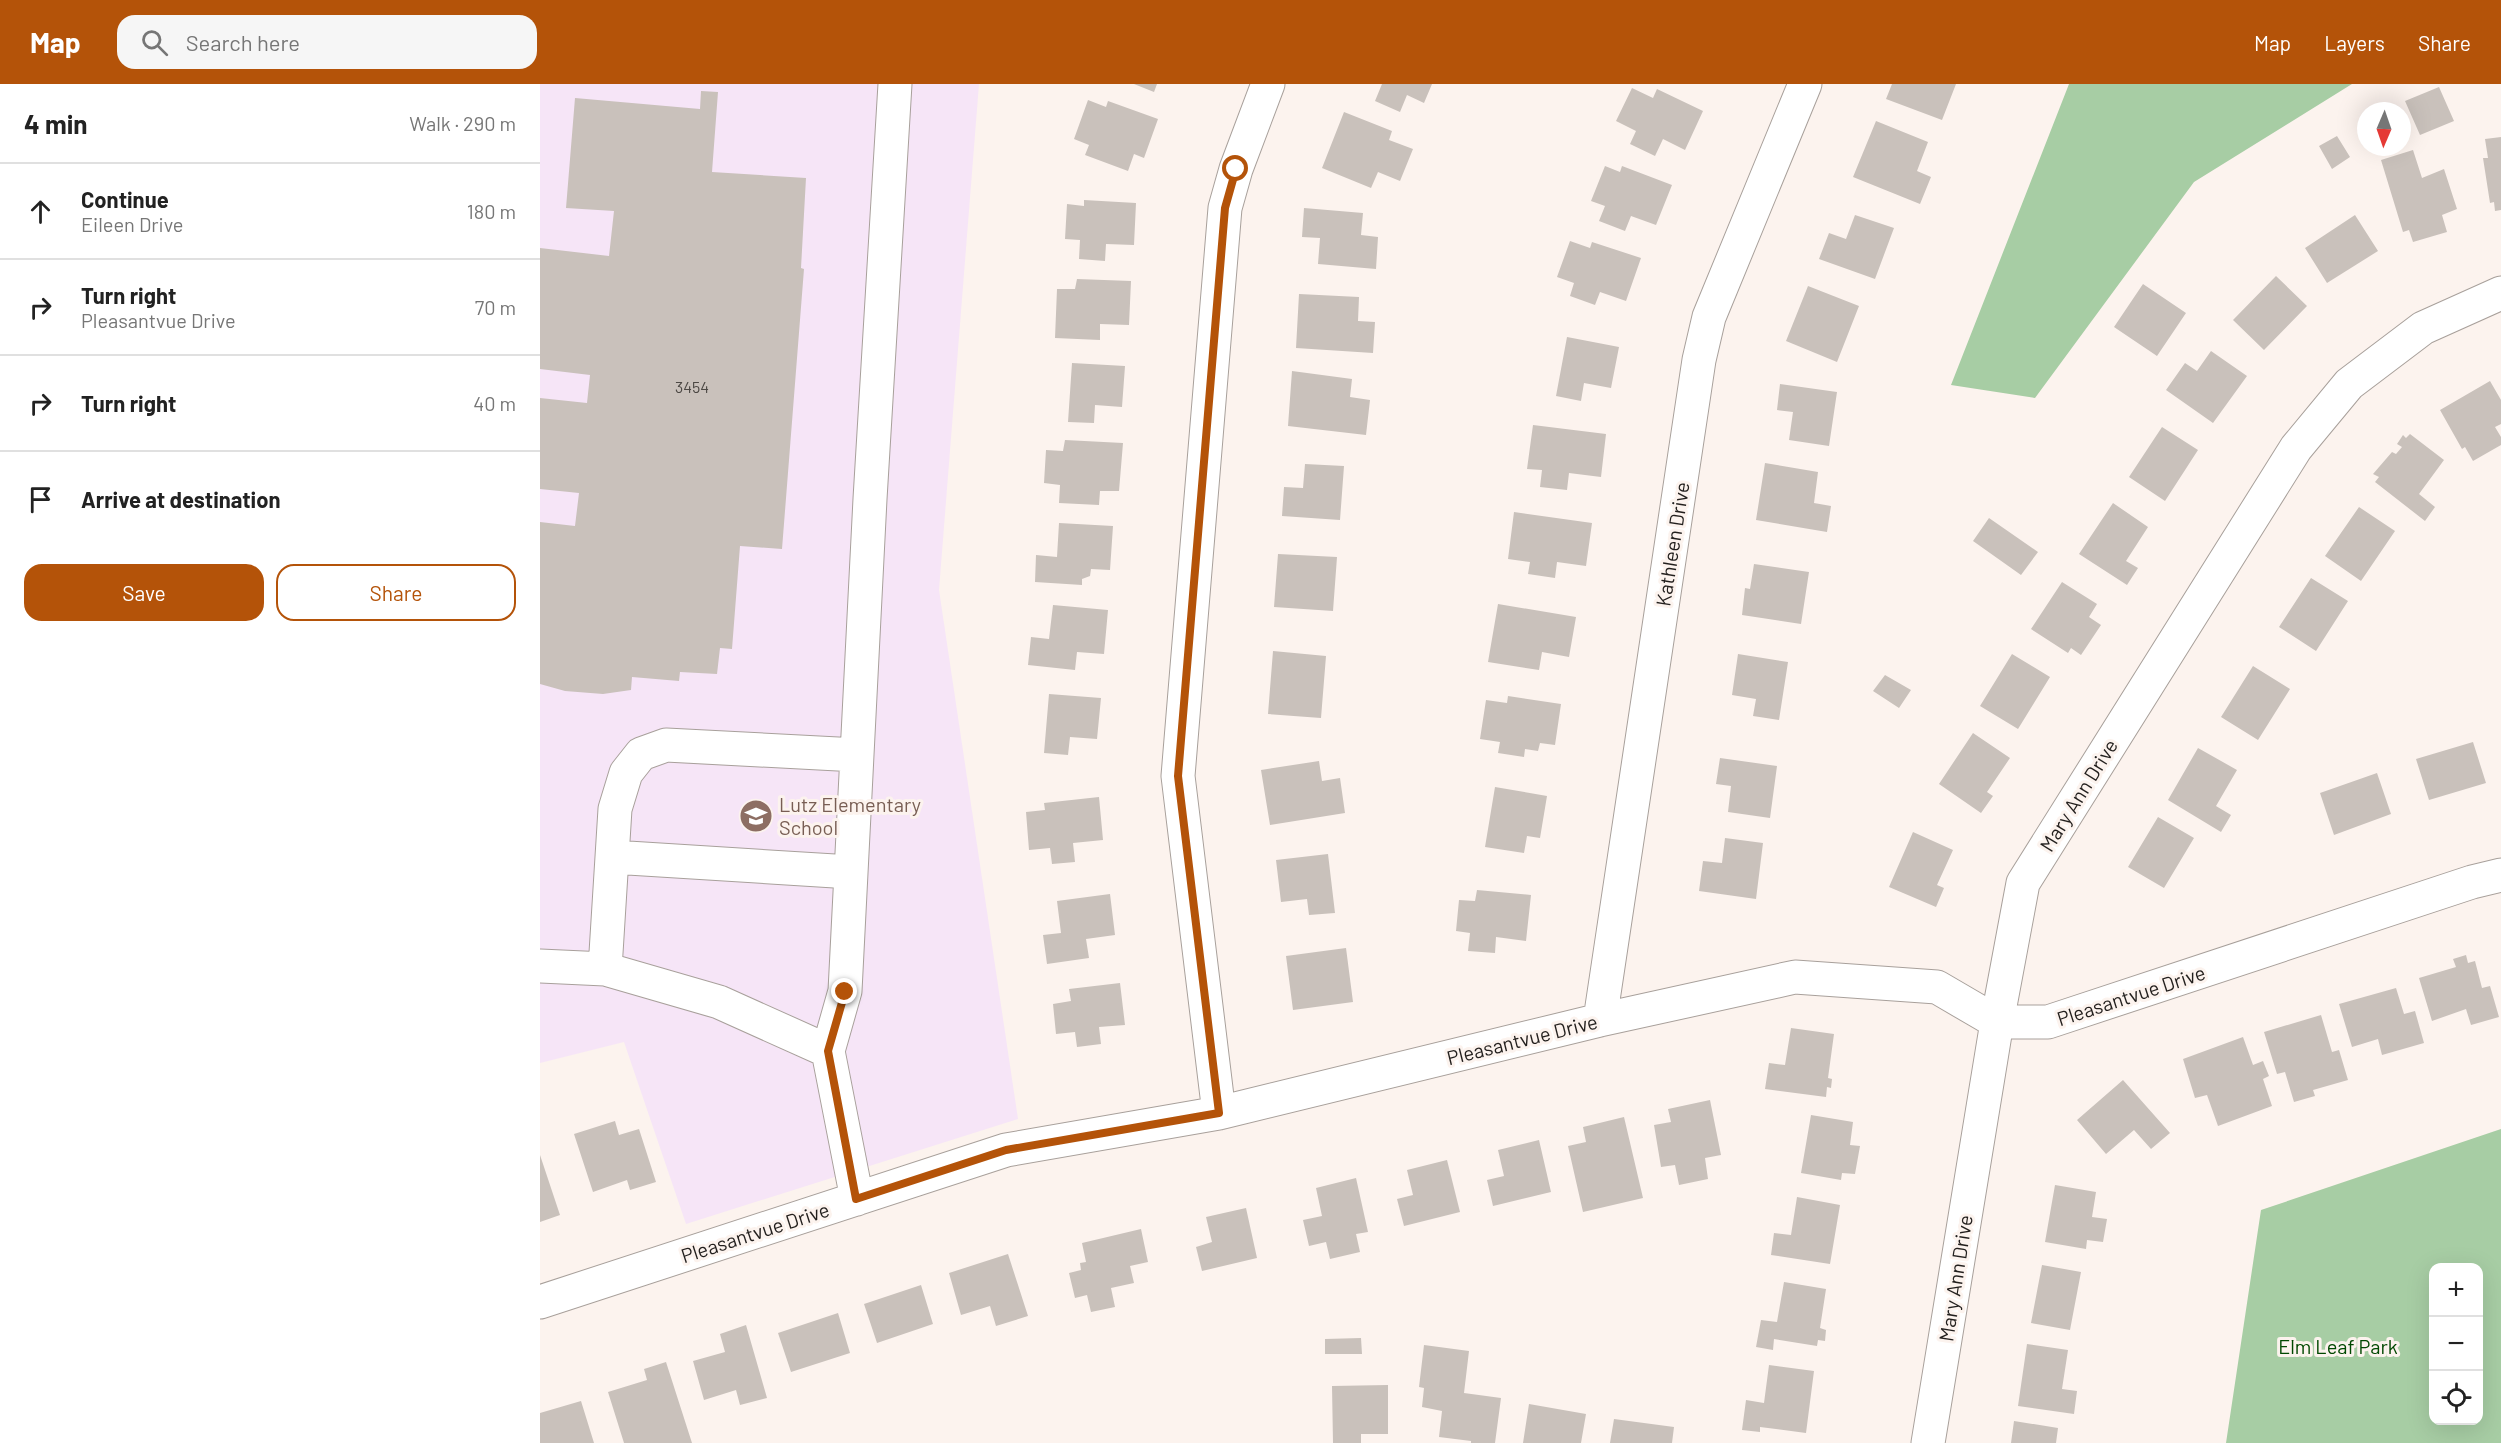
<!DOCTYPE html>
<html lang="en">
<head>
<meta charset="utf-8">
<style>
  :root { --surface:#fff; --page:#f6f6f6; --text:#222; --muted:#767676; --line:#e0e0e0; --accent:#b45309 }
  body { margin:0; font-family:Barlow,sans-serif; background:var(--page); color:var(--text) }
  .controls { position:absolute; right:18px; bottom:18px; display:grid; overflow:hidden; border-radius:12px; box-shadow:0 6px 24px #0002 }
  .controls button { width:54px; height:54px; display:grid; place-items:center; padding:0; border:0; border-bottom:2px solid var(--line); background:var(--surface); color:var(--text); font:30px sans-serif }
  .compass { position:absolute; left:1817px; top:18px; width:54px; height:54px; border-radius:50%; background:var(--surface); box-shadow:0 6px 24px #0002; rotate:182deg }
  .stop { position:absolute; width:18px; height:18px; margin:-14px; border:4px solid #b45309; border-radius:50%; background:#fff }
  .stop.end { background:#b45309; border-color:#fff; box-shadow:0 2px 6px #0008 }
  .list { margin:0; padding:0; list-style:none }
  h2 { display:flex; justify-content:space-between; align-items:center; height:78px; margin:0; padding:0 24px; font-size:26px }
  h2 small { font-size:20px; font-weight:400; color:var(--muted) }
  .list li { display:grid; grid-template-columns:39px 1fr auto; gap:18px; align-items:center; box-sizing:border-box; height:96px; padding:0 24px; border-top:2px solid var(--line) }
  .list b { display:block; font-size:22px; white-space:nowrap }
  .list p { margin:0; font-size:20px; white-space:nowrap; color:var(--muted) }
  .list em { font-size:20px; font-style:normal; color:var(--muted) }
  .actions { display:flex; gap:12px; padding:18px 24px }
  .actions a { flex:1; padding:14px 0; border:2px solid var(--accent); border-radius:18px; text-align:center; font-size:21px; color:var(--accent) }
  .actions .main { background:var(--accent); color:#fff }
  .icon { flex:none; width:33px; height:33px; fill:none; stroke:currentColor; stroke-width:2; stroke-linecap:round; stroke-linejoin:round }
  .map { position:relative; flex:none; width:1961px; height:1359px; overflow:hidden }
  header { display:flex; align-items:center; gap:36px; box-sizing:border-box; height:84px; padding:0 30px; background:var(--accent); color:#fff }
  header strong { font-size:28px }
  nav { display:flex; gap:33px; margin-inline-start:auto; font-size:21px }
  .search { width:420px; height:54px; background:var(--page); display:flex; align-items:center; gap:15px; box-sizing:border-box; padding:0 21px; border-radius:18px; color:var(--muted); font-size:22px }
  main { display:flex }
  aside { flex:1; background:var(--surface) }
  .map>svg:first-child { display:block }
</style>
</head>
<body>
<header>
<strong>Map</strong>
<div class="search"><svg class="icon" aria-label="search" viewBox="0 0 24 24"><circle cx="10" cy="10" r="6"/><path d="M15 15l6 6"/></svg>Search here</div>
<nav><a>Map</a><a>Layers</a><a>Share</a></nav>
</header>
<main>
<aside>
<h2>4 min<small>Walk · 290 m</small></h2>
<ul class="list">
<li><svg class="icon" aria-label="ahead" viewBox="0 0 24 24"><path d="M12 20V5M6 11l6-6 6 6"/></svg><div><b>Continue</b><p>Eileen Drive</p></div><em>180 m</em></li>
<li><svg class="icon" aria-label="right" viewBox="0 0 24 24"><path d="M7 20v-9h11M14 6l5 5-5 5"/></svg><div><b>Turn right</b><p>Pleasantvue Drive</p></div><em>70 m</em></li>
<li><svg class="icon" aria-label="right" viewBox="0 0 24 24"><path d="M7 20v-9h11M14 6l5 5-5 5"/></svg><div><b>Turn right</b></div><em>40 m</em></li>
<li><svg class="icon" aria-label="arrive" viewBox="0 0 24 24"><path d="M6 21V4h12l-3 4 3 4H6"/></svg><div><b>Arrive at destination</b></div></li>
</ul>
<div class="actions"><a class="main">Save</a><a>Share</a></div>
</aside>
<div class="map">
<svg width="1961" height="1359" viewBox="0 0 1961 1359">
  <rect width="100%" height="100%" fill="#fcf3ee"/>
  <path fill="#f6e5f7" d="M0,0h439l-40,506 79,529 -332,105 -62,-182 -84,21z"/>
  <path fill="#a7cda4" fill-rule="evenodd" d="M1529,0h283l-158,98 -159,216 -84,-13z
    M1961,1045v314h-275l35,-233zM1894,1184h44v152h-44z"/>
  <path fill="#c9c1bb" d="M594,0h23l-3,8z
    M842,0h50l-8,19 -17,-8 -7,17 -25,-11z
    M1352,0h64l-14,36 -56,-21z
    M1899,3l15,34 -34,14 -15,-34z
    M1092,4l21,10 4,-9 46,22 -18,39 -22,-11 -8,17 -25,-12 6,-13 -20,-10z
    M161,7l17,1 -6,80 94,6 -5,90 3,1 -22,280 -42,-3 -8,103 -12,-1 -3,26 -37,-2 -1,9 -47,-4 -1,13 -28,4 -38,-3 -25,-7v-162l35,4 4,-33 -39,-4v-91l47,5 3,-28 -50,-6v-121l69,8 5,-45 -48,-3 9,-110 125,11z
    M548,16l18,7 2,-6 50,18 -14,39 -10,-4 -6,17 -43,-16 4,-10 -15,-6z
    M804,28l48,19 -3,9 24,9 -13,32 -22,-9 -7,16 -49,-20z
    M1336,37l52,21 -11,29 14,6 -11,27 -67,-27z
    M1797,52l13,21 -18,12 -13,-23z
    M1961,53v73l-6,1 -1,-9 -4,1 -7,-45h5l-3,-19z
    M1873,66l9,28 22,-9 13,40 -15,6 5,17 -34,10 -4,-12 -6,2 -22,-72z
    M1065,82l15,6 2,-6 50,19 -16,40 -25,-9 -6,15 -26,-10 6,-15 -14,-5z
    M544,116l52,3 -2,42 -28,-1 -1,17 -26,-2 1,-19 -15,-1 2,-35 17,2z
    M764,124l59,5 -2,22 17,2 -2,32 -58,-5 2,-26 -18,-1z
    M1315,131l39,13 -19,51 -56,-20 10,-26 17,6z
    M1815,131l23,36 -51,32 -22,-35z
    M1030,157l20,7 2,-6 49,16 -15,43 -26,-9 -5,13 -25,-9 4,-13 -17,-6z
    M1736,192l31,30 -43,44 -31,-30z
    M537,195l54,2 -2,44 -29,-1v16l-45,-2 2,-49h18z
    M1603,200l43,29 -29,43 -43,-29z
    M1268,202l51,20 -22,56 -51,-21z
    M759,210l60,3 -1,24 17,1 -2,31 -77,-5z
    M1027,253l52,10 -8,41 -27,-5 -3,18 -25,-5z
    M1671,267l36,25 -34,47 -47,-33 19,-27 12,8z
    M532,279l53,3 -3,41 -27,-2 -1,18 -26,-1z
    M752,287l60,8 -2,18 20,3 -4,35 -78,-9z
    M1950,297l11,19v24l-6,3 6,10v8l-28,16 -8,-14 -3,2 -22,-39z
    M1240,300l57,8 -8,54 -40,-6 4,-28 -16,-2z
    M993,341l73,9 -5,43 -32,-4 -2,17 -27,-3 2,-17 -15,-1z
    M1622,343l36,23 -33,51 -36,-24z
    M1870,350l34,26 -25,34 16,13 -10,14 -50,-39 4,-5 -6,-3 19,-22 4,2 6,-7 -5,-3 6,-9 3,3z
    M525,356l58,3 -4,48h-19l-1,14 -40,-2 1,-18 -16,-2 2,-33 17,1z
    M1225,379l53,9 -4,31 17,3 -4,26 -71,-12z
    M765,380l39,2 -4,54 -58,-4 2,-29 19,1z
    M1573,419l35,24 -22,34 12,7 -11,17 -48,-31z
    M1819,423l36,24 -34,50 -36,-25z
    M974,428l78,11 -6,43 -29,-4 -2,16 -27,-4 2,-12 -22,-3z
    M1449,434l49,34 -17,23 -48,-34z
    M519,439l54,3 -3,44 -19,-1 -1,7 -8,3v6l-47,-3 1,-27 21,2z
    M738,470l59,3 -4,54 -59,-4z
    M1214,480l55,8 -8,52 -59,-9 3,-27 5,1z
    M1771,494l37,23 -32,50 -37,-24z
    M1522,498l35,22 -8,13 12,8 -20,30 -10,-7 -3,5 -37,-24z
    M958,520l78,13 -7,40 -27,-5 -3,18 -51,-8z
    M513,521l55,5 -4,44 -27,-2 -2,18 -47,-5 3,-28 18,2z
    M733,567l53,5 -5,62 -53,-4z
    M1198,570l50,8 -9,58 -26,-4 3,-17 -24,-4z
    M1472,570l38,23 -32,52 -38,-23z
    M1713,582l37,23 -32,51 -37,-23z
    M1345,591l26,15 -12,18 -26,-17z
    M509,610l52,4 -4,41 -27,-2 -2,18 -24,-2z
    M968,612l53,8 -6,41 -15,-2 -2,8 -13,-2 -1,8 -26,-4 2,-11 -20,-3 6,-39 21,3z
    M1433,649l37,25 -23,34 6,4 -12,17 -42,-29z
    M1933,658l13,41 -57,17 -13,-41z
    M1658,664l39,22 -21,36 15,9 -10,17 -53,-32z
    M1180,674l57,8 -7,52 -42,-6 3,-26 -15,-2z
    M779,677l3,20 18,-3 5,35 -75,12 -9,-55z
    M1837,689l14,41 -57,21 -14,-42z
    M955,703l52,9 -7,42 -13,-2 -3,17 -39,-6z
    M559,713l4,43 -30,3 2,19 -23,2 -2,-16 -21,2 -3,-38 19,-2 -1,-7z
    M1618,733l36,21 -30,50 -36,-21z
    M1373,748l40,18 -16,35 7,3 -8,19 -47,-20z
    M1185,754l38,5 -7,56 -57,-8 4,-30 19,2z
    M788,770l7,59 -26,2 -2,-16 -26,3 -5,-42z
    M937,806l54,5 -5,46 -30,-4 -1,16 -27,-2 2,-18 -14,-2 3,-31 16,1z
    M570,810l5,41 -29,4 3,19 -42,6 -4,-29 18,-2 -4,-32z
    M806,864l7,54 -60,8 -7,-54z
    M1926,871l2,8 7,-2 7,27 8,-2 9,31 -28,8 -5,-16 -34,12 -13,-43 37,-11 -3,-8z
    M580,899l5,42 -26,2 2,17 -24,3 -2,-15 -19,2 -3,-30 18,-3 -2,-12z
    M1856,904l8,26 11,-3 9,32 -42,12 -4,-16 -26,8 -13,-43z
    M1781,931l11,37 7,-2 9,30 -35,10 2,6 -21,6 -9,-30 -8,2 -13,-42z
    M1251,944l43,6 -6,44 4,1 -1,9 -4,-1 -1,10 -61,-8 4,-26 16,2z
    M1703,953l10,28 10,-4 6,15 -6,3 9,27 -54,20 -11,-31 -12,3 -12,-39z
    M1583,996l47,53 -19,16 -17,-19 -28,24 -29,-34z
    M1170,1016l11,55 -16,3 3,21 -29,6 -4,-20 -14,2 -7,-42 17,-3 -3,-13z
    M1271,1031l42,7 -3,23 10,1 -5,28 -13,-1 -1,7 -40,-7z
    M1084,1033l19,81 -60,14 -15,-66 18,-4 -3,-15z
    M75,1037l4,14 20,-6 17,53 -26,8 -3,-10 -34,12 -19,-58z
    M999,1056l12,52 -58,14 -6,-26 17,-4 -6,-26z
    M0,1071l20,60 -20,7z
    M907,1076l13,52 -56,14 -7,-27 16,-4 -6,-25z
    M816,1094l12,54 -12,2 4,18 -30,7 -4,-17 -17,4 -6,-26 19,-4 -6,-28z
    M1515,1101l41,7 -4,25 15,2 -4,23 -16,-2 -1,9 -41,-7z
    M1257,1113l43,8 -10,59 -59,-9 3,-22 17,2z
    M706,1124l11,50 -55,13 -6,-24 16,-5 -6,-25z
    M601,1145l7,33 -18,4 4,17 -23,5 4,19 -24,5 -4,-17 -12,3 -6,-25 12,-3 -1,-7 6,-1 -4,-19z
    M468,1170l20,62 -32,10 -6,-20 -29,9 -12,-42z
    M1502,1181l39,7 -11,58 -39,-7z
    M1244,1198l42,7 -6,39 6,2 -1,11 -7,-1 -1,6 -43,-7 -1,11 -17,-3 5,-27 16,2z
    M381,1201l12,39 -56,19 -13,-39z
    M298,1229l12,40 -59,19 -13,-39z
    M206,1241l21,73 -27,7 -4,-15 -32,10 -11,-39 32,-9 -5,-18z
    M821,1254l1,16h-37v-15z
    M1487,1260l41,6 -6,39 15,2 -3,23 -56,-8z
    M884,1261l45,6 -5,42 37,5 -6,45h-24v-2l-32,-4 3,-26 -20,-4 2,-19 -5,-1z
    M126,1278l26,81h-68l-16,-51 39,-12 -3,-11z
    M1229,1281l45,6 -8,62 -46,-6v5l-18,-2 4,-30 18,3z
    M848,1301v49h-27v9h-28l-1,-57z
    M41,1317l13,42h-54v-30z
    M989,1320l57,10 -5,29h-58z
    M1074,1335l60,8 -2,16h-62z
    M1474,1337l44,7 -2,15h-45z"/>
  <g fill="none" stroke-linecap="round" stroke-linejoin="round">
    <g stroke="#a8a09b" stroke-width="35">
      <path id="minor" d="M72,773l239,15
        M0,882l65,3 114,33 109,49
        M65,885l10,-160 11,-36 15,-19 25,-9 191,10
        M1060,936l99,-660 10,-43 96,-233
        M679,1029l-41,-337 47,-568 11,-39 32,-85
        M317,1115l-29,-148 17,-60 25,-492 25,-415
        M0,1218l466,-152 213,-37 381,-93 195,-43 142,10 60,35h51l424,-140 29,-7
        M1388,1359l69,-421 26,-139 273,-435 53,-64 74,-56 78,-35"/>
    </g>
    <use href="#minor" stroke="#fff" stroke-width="33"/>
  </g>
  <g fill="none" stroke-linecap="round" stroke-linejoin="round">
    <path stroke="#b45309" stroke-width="8" d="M305,908l-17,59 28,148 150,-49 213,-37 -41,-337 47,-568 11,-39"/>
  </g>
  <defs>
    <g id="school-disc" transform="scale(1.725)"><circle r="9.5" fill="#8d6e63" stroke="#fcf3ee"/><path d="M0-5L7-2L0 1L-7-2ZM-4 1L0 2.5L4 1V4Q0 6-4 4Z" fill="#fff"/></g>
  </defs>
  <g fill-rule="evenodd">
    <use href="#school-disc" x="216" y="732"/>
  </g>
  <g text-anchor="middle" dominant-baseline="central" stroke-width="6" stroke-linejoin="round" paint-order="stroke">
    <g font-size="16" fill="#4c4844">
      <text x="152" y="302">3454</text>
    </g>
    <g font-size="20" fill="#221f1d" stroke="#fcf3ee">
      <text transform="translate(1132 460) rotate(-81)">Kathleen Drive</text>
      <text transform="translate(1538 711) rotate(-58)">Mary Ann Drive</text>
      <text transform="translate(1591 911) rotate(-18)">Pleasantvue Drive</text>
      <text transform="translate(982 955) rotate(-14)">Pleasantvue Drive</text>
      <text transform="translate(215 1148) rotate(-18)">Pleasantvue Drive</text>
      <text transform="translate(1415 1194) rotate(-81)">Mary Ann Drive</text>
    </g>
    <g font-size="20" fill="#785e54" stroke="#fcf3ee" text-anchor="start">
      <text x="239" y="720">Lutz Elementary<tspan x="239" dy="23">School</tspan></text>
    </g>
    <g font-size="20" fill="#004800" stroke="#fcf3ee">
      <text x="1798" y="1262">Elm Leaf Park</text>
    </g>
  </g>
</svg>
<div class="controls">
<button>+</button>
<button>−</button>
<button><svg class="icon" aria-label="locate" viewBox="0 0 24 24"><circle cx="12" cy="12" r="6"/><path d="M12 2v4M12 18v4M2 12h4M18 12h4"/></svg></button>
</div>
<svg class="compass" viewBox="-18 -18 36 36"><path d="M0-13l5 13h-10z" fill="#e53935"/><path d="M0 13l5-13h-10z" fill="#767676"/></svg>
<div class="stop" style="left:696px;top:85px"></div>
<div class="stop end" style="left:305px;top:908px"></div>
</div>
</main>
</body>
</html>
